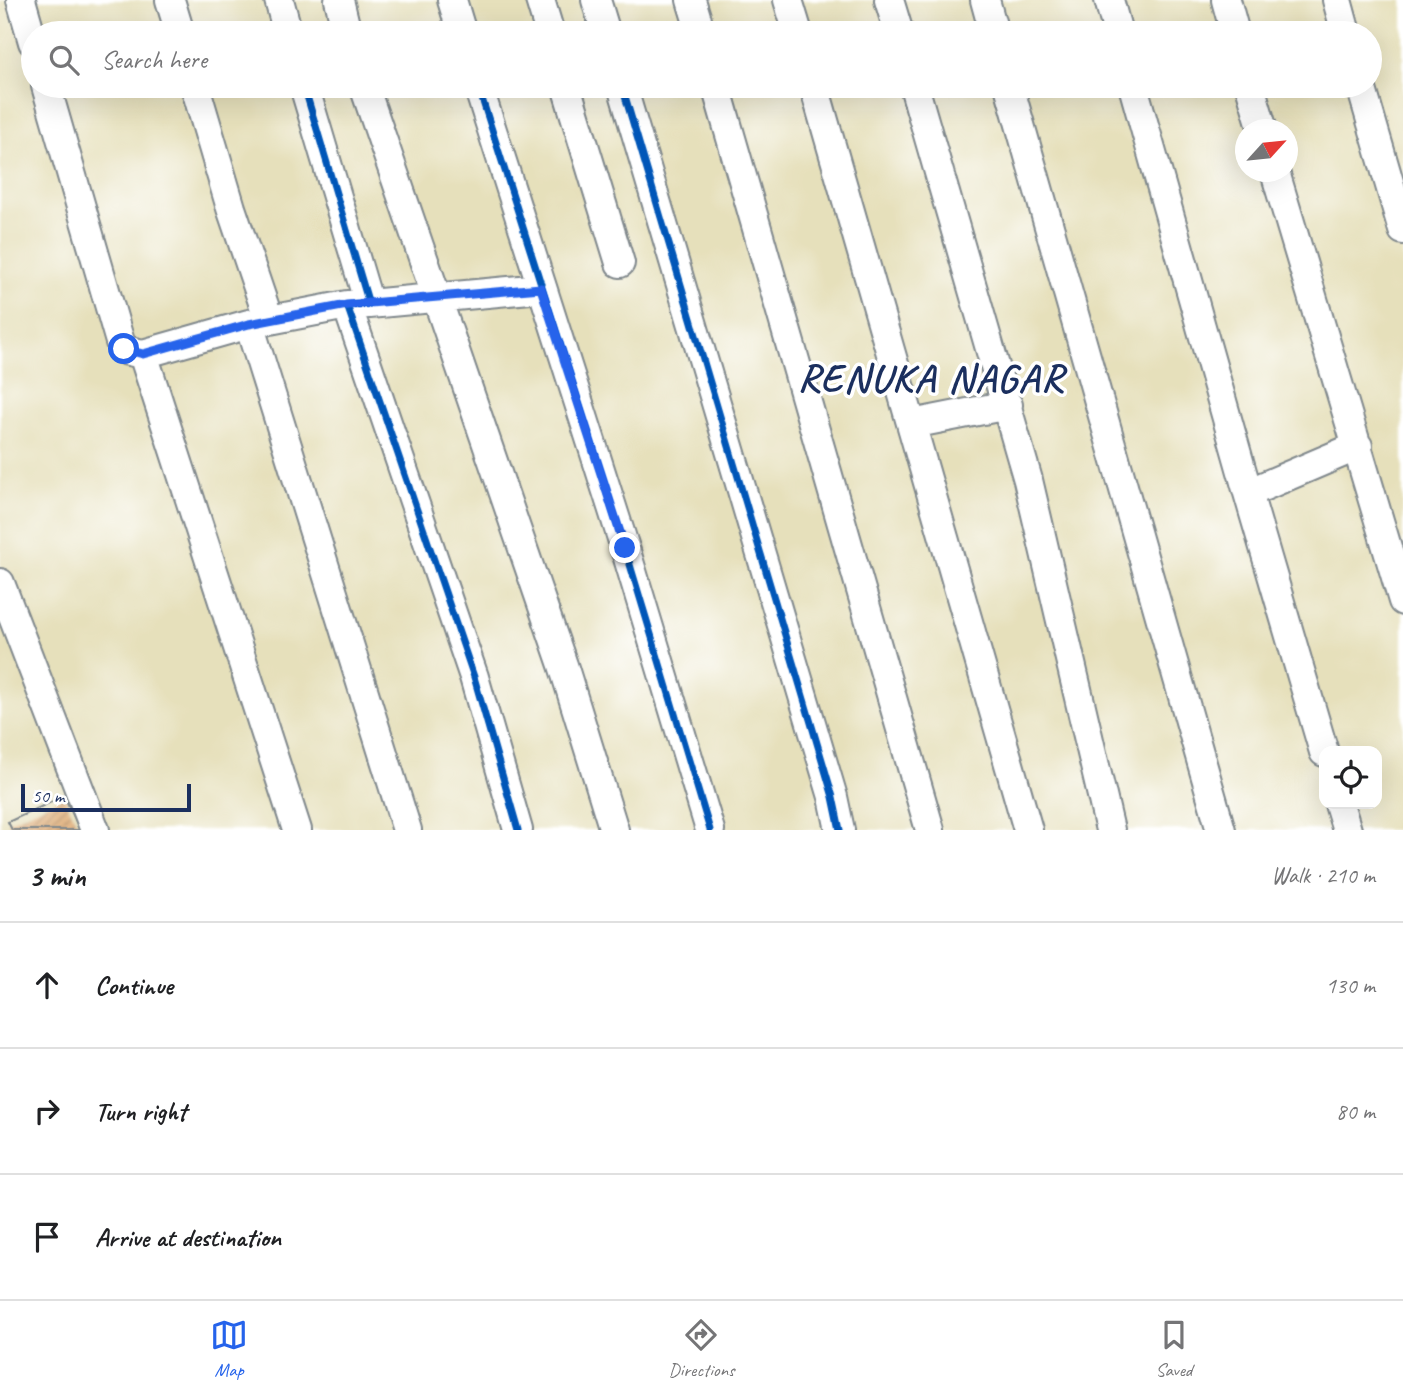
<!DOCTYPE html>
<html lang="en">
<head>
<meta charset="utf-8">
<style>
  :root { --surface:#fff; --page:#f2f2f2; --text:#202124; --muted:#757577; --line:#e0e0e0; --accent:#2563eb }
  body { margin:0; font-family:Caveat,sans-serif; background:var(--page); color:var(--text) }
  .controls { position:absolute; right:21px; bottom:21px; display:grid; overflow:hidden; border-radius:14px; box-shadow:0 7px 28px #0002 }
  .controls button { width:63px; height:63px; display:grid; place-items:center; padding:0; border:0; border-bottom:2px solid var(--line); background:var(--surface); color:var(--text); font:35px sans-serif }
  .compass { position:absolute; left:1235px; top:119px; width:63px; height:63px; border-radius:50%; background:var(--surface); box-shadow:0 7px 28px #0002; rotate:63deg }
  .scale { position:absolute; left:21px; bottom:18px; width:170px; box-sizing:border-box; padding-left:7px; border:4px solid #1b2f5e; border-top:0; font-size:19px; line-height:24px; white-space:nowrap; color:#1b2f5e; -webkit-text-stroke:5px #fff; paint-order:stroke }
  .stop { position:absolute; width:21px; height:21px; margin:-16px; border:5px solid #2563eb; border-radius:50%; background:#fff }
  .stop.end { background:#2563eb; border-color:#fff; box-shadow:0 2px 7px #0008 }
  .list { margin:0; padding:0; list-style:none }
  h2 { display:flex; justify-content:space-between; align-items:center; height:91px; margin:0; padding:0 28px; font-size:30px }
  h2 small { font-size:23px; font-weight:400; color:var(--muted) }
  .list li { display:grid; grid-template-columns:46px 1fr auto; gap:21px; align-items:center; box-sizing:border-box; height:126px; padding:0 28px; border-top:2px solid var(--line) }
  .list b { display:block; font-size:26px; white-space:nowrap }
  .list em { font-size:23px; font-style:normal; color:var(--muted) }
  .icon { flex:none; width:38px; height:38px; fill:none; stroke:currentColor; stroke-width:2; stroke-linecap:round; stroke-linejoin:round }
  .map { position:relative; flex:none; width:1403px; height:830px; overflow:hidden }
  .search { position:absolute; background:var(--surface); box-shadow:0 7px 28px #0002; left:21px; right:21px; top:21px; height:77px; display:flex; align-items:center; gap:18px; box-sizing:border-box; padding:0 24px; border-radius:38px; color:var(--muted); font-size:26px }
  .sheet { height:469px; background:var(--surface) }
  nav { display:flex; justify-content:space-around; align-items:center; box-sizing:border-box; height:98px; border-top:2px solid var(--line); background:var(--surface); font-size:19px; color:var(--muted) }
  nav a { display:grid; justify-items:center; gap:4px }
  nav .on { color:var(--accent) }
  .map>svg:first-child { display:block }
</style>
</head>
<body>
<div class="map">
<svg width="1403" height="830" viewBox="0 0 1403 830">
  <defs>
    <pattern id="building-hatch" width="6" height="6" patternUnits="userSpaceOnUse" patternTransform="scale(1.75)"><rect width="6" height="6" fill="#e0af79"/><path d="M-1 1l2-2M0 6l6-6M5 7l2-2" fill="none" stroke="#b58f66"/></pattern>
  </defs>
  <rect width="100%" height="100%" fill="#fff"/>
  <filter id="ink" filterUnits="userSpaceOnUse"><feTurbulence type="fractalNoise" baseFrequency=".0143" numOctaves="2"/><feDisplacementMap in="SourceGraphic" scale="14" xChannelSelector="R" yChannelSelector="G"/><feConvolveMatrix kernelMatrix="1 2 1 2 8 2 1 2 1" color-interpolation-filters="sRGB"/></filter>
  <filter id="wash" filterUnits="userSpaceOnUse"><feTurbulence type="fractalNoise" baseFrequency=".00686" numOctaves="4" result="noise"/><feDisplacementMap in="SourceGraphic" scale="28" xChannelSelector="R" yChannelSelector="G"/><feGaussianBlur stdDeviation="1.57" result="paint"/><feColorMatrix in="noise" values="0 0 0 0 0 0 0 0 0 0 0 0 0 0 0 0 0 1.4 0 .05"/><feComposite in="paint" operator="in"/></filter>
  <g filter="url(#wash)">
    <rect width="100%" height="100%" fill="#e6e0bb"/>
    <g id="blocks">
      <path fill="url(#building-hatch)" d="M64,796l16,34h-68l-4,-8z"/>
    </g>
  </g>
  <g filter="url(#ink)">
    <use href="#blocks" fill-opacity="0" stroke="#80888c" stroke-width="2"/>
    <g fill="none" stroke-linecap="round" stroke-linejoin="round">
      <g stroke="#80888c" stroke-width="32">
        <path id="street" d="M21,0l12,42
          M170,0l10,33
          M279,0l9,33
          M339,0l8,33
          M452,0l10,33
          M540,0l10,33
          M596,0l10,33
          M691,0l10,33
          M788,0l10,33
          M889,0l10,33
          M985,0l9,33
          M1109,0l9,33
          M1226,0l9,33
          M1337,0l9,33
          M46,86l74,256 4,8 19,4
          M195,86l36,122 38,112
          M304,86l65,218 -22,1 127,372 44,153
          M364,86l199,579 51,165
          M478,86l147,462 85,282
          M566,86l54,177
          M622,86l211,711 7,33
          M716,86l214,744
          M814,86l214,744
          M914,86l114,394 82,350
          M1009,86l212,744
          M1133,86l115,407 76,259
          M1250,86l13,44
          M1361,86l42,144
          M1275,172l128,429
          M369,304l172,-16
          M249,324l158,506
          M912,424l96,-19
          M1248,493l110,-47
          M0,583l95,247
          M1339,804l8,26
          M297,830l-154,-476 106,-30 98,-19"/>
      </g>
      <use href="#street" stroke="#fff" stroke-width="28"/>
      <g stroke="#fff" stroke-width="11">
        <path id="cycleway" d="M304,86l65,218 -22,1 127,372 44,153
          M478,86l147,462 85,282
          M622,86l211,711 7,33"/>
      </g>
      <use href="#cycleway" stroke="#0057b8" stroke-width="7"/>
    </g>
  </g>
  <g fill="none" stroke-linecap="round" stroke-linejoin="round" filter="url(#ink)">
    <path stroke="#2563eb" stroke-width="9" d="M124,349l19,5 106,-30 98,-19 194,-17 84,260"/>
  </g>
  <g text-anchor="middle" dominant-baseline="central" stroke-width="7" stroke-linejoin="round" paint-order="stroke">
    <g font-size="40" font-weight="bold" letter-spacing="2" fill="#1b2f5e" stroke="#fff">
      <text x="931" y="378">RENUKA NAGAR</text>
    </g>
  </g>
</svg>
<div class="controls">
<button><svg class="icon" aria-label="locate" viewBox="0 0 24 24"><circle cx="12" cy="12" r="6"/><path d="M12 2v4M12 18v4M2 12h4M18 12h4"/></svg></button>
</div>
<svg class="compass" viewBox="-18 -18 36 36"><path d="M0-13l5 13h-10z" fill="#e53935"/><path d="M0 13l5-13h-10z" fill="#757577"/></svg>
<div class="scale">50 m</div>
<div class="stop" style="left:124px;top:349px"></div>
<div class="stop end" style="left:625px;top:548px"></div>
<div class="search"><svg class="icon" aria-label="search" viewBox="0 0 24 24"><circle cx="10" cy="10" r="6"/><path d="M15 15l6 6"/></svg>Search here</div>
</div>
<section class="sheet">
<h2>3 min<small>Walk · 210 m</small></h2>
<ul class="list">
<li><svg class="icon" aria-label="ahead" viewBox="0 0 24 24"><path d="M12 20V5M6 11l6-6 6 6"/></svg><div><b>Continue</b></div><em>130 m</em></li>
<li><svg class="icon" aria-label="right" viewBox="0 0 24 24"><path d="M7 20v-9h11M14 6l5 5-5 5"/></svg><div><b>Turn right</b></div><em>80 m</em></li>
<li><svg class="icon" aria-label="arrive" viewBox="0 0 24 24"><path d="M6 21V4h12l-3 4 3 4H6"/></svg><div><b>Arrive at destination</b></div></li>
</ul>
</section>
<nav>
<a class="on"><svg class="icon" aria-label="map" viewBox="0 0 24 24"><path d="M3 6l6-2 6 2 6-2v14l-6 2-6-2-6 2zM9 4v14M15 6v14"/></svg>Map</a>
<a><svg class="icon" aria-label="directions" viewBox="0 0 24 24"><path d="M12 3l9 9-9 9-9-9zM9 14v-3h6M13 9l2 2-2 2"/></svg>Directions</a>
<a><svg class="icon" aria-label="saved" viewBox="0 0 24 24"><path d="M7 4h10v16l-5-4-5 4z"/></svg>Saved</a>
</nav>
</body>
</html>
